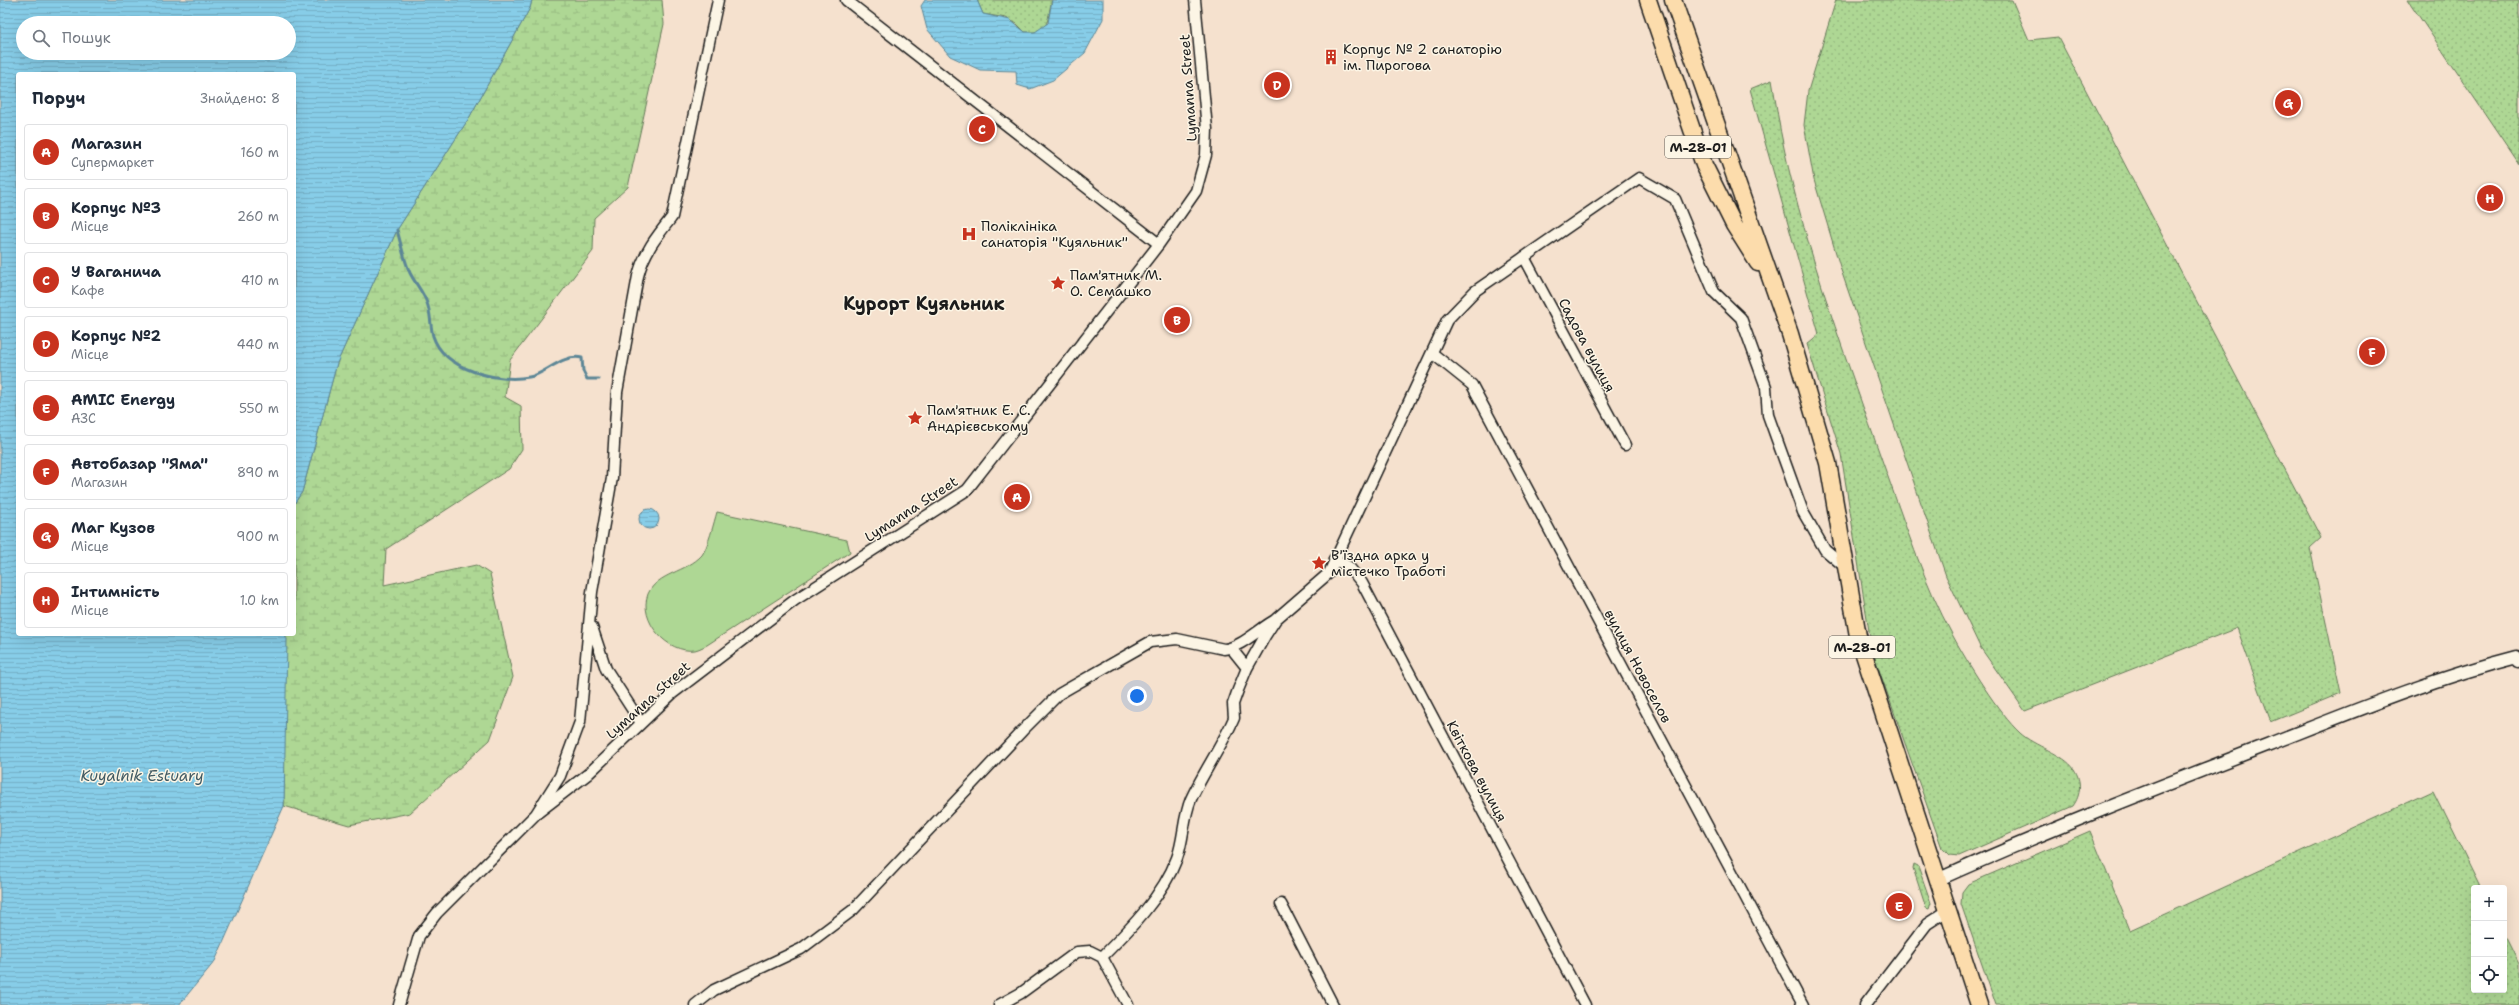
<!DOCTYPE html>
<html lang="uk">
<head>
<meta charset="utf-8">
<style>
  :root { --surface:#fff; --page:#f6f6f7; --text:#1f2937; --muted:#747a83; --line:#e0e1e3; --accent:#c8321e }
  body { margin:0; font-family:"Shantell Sans",sans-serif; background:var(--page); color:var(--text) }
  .controls { position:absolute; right:12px; bottom:12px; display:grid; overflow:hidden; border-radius:4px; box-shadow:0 4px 16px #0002 }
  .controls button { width:36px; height:36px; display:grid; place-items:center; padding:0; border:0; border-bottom:1px solid var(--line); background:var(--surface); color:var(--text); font:20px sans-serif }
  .you { position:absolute; left:1137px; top:696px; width:14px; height:14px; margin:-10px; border:3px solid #fff; border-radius:50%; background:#1a73e8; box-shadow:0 0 0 6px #1a73e833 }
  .badge { display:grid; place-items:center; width:26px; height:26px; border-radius:50%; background:var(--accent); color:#fff; font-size:13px; font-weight:700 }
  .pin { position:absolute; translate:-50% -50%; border:2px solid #fff; box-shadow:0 1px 4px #0006 }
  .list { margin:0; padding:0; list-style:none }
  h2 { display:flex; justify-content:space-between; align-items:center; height:52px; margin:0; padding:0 16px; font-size:17px }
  h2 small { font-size:13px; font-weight:400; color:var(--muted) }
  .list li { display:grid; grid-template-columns:26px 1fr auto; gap:12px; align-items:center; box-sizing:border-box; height:56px; margin:0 8px 8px; padding:0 8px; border:1px solid var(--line); border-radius:4px }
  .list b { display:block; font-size:15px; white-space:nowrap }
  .list p { margin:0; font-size:13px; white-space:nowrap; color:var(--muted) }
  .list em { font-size:13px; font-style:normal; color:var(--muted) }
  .icon { flex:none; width:22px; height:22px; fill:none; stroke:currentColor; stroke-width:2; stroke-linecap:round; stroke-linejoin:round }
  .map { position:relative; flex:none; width:2519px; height:1005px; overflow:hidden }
  .search { position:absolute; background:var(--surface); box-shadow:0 4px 16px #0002; left:16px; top:16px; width:280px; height:44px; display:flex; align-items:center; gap:10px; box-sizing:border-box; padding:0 14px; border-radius:22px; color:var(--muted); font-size:15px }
  .panel { position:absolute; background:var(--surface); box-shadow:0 4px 16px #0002; left:16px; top:72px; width:280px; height:564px; border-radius:4px }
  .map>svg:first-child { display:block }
</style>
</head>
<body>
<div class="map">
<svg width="2519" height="1005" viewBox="0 0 2519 1005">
  <defs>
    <pattern id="grass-dots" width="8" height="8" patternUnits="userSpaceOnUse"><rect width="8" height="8" fill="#aed794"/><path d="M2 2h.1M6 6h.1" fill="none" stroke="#95b87f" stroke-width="1.8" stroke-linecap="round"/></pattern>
    <pattern id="wetland-marsh" width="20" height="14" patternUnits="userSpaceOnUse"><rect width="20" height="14" fill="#aed794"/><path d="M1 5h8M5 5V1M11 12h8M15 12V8" fill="none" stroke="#95b87f"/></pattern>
    <pattern id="water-rules" width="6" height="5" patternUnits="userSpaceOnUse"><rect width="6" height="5" fill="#87cde8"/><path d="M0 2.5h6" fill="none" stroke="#74afc6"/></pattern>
  </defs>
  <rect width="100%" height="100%" fill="#f5e1ce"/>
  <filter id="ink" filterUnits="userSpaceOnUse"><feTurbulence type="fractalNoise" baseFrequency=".025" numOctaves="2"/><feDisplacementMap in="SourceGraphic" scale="8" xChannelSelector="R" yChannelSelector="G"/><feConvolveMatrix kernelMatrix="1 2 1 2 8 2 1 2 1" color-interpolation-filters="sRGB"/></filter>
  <g filter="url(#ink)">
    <path fill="url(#grass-dots)" stroke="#657a58" d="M977,0h75c-5,15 0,35 -27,32l-8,-8 -11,-6 -23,-4z
      M1836,0h176l17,40 29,-3 263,501 -11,10 31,145 -70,29 -34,-94 -212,83 -45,-64 -34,-71 -105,-306 -27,-90 -10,-55 4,-34z
      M2408,0h111v164z
      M1772,80c4,23 7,46 12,68 23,106 63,213 99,315 21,58 40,118 70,173 14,26 46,78 67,97 14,13 44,21 54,36 8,12 7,26 -1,37l-114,50 -10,-1 -7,-7 -70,-198 -31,-196 -34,-110 12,-10 -69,-245z
      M2433,791l48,97h-7v102h30v-56l15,30v41h-523l-35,-101 1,-12 6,-8 122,-53 40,99z
      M1914,864l4,2 13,37 -2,6 -3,-1 -13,-40z"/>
    <path fill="url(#wetland-marsh)" stroke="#657a58" d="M532,0h130l2,24 -36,163 -34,31 -1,33 -83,109 -5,37 16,9 1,43 -13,20 -123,80 -2,36 92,-20 14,9 23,103 -23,63 -80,73 -61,12 -65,-19 1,-172h9v-130l8,-12 35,-129 60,-133 72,-112 61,-110z"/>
    <path fill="#aed794" stroke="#657a58" d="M717,512l130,28 3,12 -143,93c-4,2 -8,4 -12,5 -28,4 -57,-30 -47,-56 9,-21 39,-22 54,-39 6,-8 12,-33 15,-43z"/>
    <path fill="url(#water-rules)" stroke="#5c8696" fill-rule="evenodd" d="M0,0h532l-2,8 -61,110 -72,112 -60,133 -35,129 -8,12v-430h-276v560h267l2,5 -3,167 -69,155 -36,44h-179zM23,23h266v30h-266z
      M925,0h52l6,14 27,6 15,12h10l13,-9 4,-23h51v19l-18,34 -32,27 -23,9 -13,-4 -1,-14 -36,-1 -30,-14 -23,-27 -6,-23z
      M639 519a10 10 0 1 1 20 0a10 10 0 1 1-20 0Z"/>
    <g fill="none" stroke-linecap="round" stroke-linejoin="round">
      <path stroke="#5c8696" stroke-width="3" d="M397,230c4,14 7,30 13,43 5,10 13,19 17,30 4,10 3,22 6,33 11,34 65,47 96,41 15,-2 34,-24 53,-19l1,13 4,8h12"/>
      <g stroke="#1c1c1c" stroke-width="13">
        <path id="minor" d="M846,0l313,244
          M1524,257l101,188
          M1432,353l40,32 331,620
          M1334,559l15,8 13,16 223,422
          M592,627l14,42 35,54
          M1231,648l16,20
          M536,814l52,-40 85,-81 122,-93 172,-110 192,-246 37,-53 10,-36 1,-26 -12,-129
          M1281,904l52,101
          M1102,957c28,-28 61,-61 75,-99 7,-19 6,-40 14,-59 13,-28 31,-53 43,-81l-1,-14 5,-14 9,-22 18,-32 11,-17 53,-46 118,-253 28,-29 164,-113 36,21 39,93 27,26 25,69 2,28 35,97 22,38 20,17
          M399,1005l20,-69 18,-23 99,-99 24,-38 20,-54 12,-130 20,-114 5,-86 21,-116c6,-24 19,-40 34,-59l46,-217
          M695,1005l19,-15 87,-41 52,-39 170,-180 36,-36 12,-7 79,-45 27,-3 47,10c16,-1 35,-20 51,-29
          M999,1005l22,-12 56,-41 13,-1 12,6 26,48
          M1865,1005l62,-81 20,-13"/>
      </g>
      <g stroke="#1c1c1c" stroke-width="15">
        <path id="tertiary" d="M1937,880c108,-49 219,-92 330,-135 82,-32 164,-66 250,-88l2,4"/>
      </g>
      <g stroke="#1c1c1c" stroke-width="19">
        <path id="trunk" d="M1648,0l56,165 30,60 24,38
          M1673,0l117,334 38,129 30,173 121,369"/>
      </g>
      <use href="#minor" stroke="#fcf5e5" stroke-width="10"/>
      <use href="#tertiary" stroke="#fcf5e5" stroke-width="12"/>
      <use href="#trunk" stroke="#fcdcac" stroke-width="16"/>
    </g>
  </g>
  <defs>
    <g id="building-bare" transform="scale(1.2)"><path d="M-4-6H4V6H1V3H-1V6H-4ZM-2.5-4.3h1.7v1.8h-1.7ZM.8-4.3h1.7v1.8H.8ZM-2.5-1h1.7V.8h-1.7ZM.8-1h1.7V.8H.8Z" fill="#c8321e" stroke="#fcf5e5" stroke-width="2.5" paint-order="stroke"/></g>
    <g id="hospital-bare" transform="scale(1.2)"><path d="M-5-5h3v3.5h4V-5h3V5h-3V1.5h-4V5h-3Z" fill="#c8321e" stroke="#fcf5e5" stroke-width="2.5" paint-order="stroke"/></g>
    <g id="sight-bare" transform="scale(1.2)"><path d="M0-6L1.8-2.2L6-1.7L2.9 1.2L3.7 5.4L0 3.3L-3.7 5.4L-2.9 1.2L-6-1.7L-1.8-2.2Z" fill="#c8321e" stroke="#fcf5e5" stroke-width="2.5" paint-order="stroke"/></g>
  </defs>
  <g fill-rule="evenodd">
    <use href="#building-bare" x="1331" y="57"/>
    <use href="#hospital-bare" x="969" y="234"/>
    <use href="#sight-bare" x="1058" y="283"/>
    <use href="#sight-bare" x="915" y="418"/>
    <use href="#sight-bare" x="1319" y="563"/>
  </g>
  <g text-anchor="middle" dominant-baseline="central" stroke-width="3" stroke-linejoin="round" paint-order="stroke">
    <g fill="#fcf5e5" stroke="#5f5d58" stroke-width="1">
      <rect x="1665" y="136" width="66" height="22" rx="3"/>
      <rect x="1829" y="636" width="66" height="22" rx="3"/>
    </g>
    <g font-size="13" font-weight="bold" fill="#1c1c1c">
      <text x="1698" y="147">М-28-01</text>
      <text x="1862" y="647">М-28-01</text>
    </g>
    <g font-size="14" fill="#1c1c1c" stroke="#fcf5e5" text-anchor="start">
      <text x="1343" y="49">Корпус № 2 санаторію<tspan x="1343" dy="16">ім. Пирогова</tspan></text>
      <text x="981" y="226">Поліклініка<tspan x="981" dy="16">санаторія "Куяльник"</tspan></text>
      <text x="1070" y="275">Пам'ятник М.<tspan x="1070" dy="16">О. Семашко</tspan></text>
      <text x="927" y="410">Пам'ятник Е. С.<tspan x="927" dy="16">Андрієвському</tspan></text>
      <text x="1331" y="555">В'їздна арка у<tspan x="1331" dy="16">містечко Тработі</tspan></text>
    </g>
    <g font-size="14" fill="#1c1c1c" stroke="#fcf5e5">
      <text transform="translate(1188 88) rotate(-94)">Lymanna Street</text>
      <text transform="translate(1587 345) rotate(62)">Садова вулиця</text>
      <text transform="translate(911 509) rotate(-33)">Lymanna Street</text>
      <text transform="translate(1638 666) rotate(62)">вулиця Новоселов</text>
      <text transform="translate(648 700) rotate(-42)">Lymanna Street</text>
      <text transform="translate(1477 771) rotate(62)">Квіткова вулиця</text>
    </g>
    <g font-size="15" font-style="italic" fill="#415a63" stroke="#fcf5e5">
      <text x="142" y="776">Kuyalnik Estuary</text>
    </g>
    <g font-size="18" font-weight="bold" fill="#1c1c1c" stroke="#fcf5e5">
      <text x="924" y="304">Курорт Куяльник</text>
    </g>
  </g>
</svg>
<div class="controls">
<button>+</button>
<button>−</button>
<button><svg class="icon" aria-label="locate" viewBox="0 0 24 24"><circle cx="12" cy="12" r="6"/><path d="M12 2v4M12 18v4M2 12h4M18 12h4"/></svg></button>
</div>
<div class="you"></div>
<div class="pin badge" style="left:1017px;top:497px">A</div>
<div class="pin badge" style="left:1177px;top:320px">B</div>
<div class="pin badge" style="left:982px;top:129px">C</div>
<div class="pin badge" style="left:1277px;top:85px">D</div>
<div class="pin badge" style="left:1899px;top:906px">E</div>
<div class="pin badge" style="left:2372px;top:352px">F</div>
<div class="pin badge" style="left:2288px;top:103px">G</div>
<div class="pin badge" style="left:2490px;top:198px">H</div>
<div class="search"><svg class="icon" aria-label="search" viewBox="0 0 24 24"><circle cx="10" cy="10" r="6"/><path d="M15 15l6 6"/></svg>Пошук</div>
<section class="panel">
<h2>Поруч<small>Знайдено: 8</small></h2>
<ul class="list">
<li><span class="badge">A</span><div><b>Магазин</b><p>Супермаркет</p></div><em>160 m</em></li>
<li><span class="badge">B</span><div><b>Корпус №3</b><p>Місце</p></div><em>260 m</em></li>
<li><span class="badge">C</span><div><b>У Ваганича</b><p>Кафе</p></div><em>410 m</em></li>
<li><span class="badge">D</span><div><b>Корпус №2</b><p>Місце</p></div><em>440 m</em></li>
<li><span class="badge">E</span><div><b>AMIC Energy</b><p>АЗС</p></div><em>550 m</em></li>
<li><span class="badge">F</span><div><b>Автобазар &quot;Яма&quot;</b><p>Магазин</p></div><em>890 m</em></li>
<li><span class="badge">G</span><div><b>Маг Кузов</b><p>Місце</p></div><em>900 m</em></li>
<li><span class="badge">H</span><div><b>Інтимність</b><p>Місце</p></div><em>1.0 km</em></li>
</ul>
</section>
</div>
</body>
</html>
